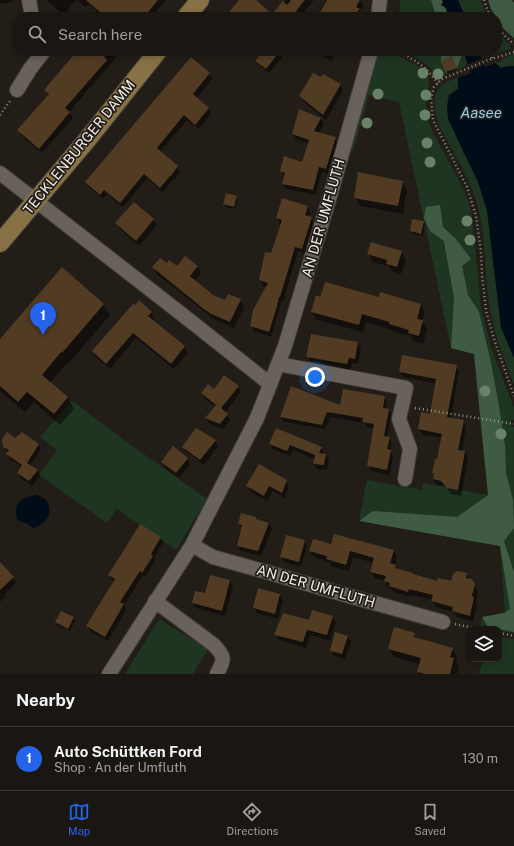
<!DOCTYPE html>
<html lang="en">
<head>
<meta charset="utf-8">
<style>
  :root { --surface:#1a1611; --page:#27231f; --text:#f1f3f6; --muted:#9f9f9f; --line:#383531; --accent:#2563eb }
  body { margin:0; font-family:"Public Sans",sans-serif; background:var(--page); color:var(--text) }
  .controls { position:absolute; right:12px; bottom:12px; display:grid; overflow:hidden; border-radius:8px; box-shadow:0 2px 6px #0003 }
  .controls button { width:36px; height:36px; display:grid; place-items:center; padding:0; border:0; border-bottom:1px solid var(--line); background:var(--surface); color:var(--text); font:20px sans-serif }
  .you { position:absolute; left:315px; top:377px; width:14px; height:14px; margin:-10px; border:3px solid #fff; border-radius:50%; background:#1a73e8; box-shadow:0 0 0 6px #1a73e833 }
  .badge { display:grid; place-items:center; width:26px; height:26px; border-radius:50%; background:var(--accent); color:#fff; font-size:13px; font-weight:700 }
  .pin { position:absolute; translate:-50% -33px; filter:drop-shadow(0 1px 2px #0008) }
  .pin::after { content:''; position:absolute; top:21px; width:14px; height:12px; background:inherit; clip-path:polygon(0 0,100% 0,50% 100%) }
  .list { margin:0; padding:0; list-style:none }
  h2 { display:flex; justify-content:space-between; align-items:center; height:52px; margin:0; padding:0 16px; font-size:17px }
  h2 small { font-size:13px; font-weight:400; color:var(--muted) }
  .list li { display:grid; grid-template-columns:26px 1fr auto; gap:12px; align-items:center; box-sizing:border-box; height:64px; padding:0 16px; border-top:1px solid var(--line) }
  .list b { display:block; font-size:15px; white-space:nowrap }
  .list p { margin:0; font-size:13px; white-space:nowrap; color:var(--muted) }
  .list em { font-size:13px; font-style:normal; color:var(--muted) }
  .icon { flex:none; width:22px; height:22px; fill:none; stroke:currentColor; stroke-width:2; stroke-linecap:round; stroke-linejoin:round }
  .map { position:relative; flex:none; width:514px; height:674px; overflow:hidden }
  .search { position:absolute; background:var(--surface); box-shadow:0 2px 6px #0003; left:12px; right:12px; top:12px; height:44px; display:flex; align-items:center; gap:10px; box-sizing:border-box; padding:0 14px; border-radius:16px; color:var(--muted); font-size:15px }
  .sheet { height:116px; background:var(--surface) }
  nav { display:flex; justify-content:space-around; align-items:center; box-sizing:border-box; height:56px; border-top:1px solid var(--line); background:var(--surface); font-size:11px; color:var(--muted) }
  nav a { display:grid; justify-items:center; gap:2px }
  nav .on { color:var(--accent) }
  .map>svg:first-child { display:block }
</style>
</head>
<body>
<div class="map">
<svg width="514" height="674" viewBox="0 0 514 674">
  <rect width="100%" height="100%" fill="#231d17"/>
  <path fill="#1e3521" d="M400,0h31l5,17h-53l1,-5 2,-1 13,1z
    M458,0l7,1v-1h16l4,12v5h-20z
    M497,30l9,12 4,2v5l-14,4z
    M377,51h13l31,17 5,5 2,4 1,4 -3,24 2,16 8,17 25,46 6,14 4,13 4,36 6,60 11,43 22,58v12l-3,1v5l3,1v206l-15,-2v-2l-19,-1 2,-11 23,-5 -5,-66 -141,-25 8,-41 55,10 1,-7 65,12 -14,-141 -23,-6 -52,-246 -30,-7 -16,56h-2l-1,-3z
    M404,51h37v10l11,-5 5,11 5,-12 3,2 3,7c-5,4 -21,11 -28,11 -1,0 -5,-1 -6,-2l-4,-5 -5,-5z
    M514,54v12h-5l-8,2 -6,-5 7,-2v-2z
    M458,78v11l-9,6 -2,12 31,75 9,28 14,117 13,31v26c-12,-29 -22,-56 -26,-88 -4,-31 -2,-65 -12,-96 -6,-20 -19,-40 -28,-58 -7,-12 -14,-25 -13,-40 0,-15 10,-21 23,-24z
    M72,401l52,39 83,59 -31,51 -59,-41 -10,14 -68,-48 18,-25 -17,-13z
    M159,619l49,30 -15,25h-68z
    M499,637l15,2v35h-35l4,-15h16z"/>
  <path fill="#405b44" d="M431,0h11l7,17h-13z
    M488,0h24l2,3v35c-7,-6 -15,-12 -17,-21h-1l-5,-8z
    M441,51h22l2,6 -3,-2 -5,13 -5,-11 -11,4z
    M440,205l3,22 13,12 15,20 -9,7 6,29 11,17 12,51 7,37 7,46 1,27 7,27 1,28 -10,13 10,31v60l-26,-5 -6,-10 23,-4 5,-4 -10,-63 -141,-25 14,-10 84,6 31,-22 -14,-141 -23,-6 3,-50 -10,-57 -14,-10 -6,-13 2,-11z"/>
  <path fill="#000c17" d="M442,0h16l7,17h-16l-3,-9 -5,-3 2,-3z
    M463,51h15l7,16 10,-4 6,5 8,-2h5v292l-13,-31 -14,-117 -9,-28 -30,-63 -1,-12 2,-12 9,-6v-11l13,-5z
    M37,495c20,7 14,28 -4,33l-5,-4 -11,-4c0,-4 -2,-8 -1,-11 2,-10 12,-13 21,-14z"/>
  <path fill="#231d17" d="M484,58l2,6 -17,7 -3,-6z"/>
  <path fill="#0007" d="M0,0h12l1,2 -10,2v-1h-3z
    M46,0h30l-12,15z
    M77,0h89l-15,17h-47l-15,-13 -3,4z
    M240,0h14l18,15 14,-15h28l-14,17h-74z
    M326,0h34l3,5 -6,12h-41z
    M78,51h44l-53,61 4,6 -31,35 -20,-17 -3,-6 30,-34 -4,-6z
    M236,51h7l-3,3z
    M264,51h21l1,1 -17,21 -10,-8 -3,-4z
    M314,51h23l-6,10z
    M191,58l18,16 3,5 -16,20 13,10 2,5 -12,15 -12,-9 -27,32 17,14 3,6 -6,9 -1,-1 -10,12 -16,-14 -24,29 -16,-13 -4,5 -14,-12 -3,-5z
    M453,60l4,10 -9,4 -6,-12z
    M340,85l3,5 -17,30 -22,-18 -4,-6z
    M300,111l21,8 3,5 -5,9 16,5 3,5 -9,31 -7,-2 -7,23 -29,-6 -3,-5 2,-7h-1l-3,-6 22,-8 6,-19 -13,-5 -3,-5z
    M402,182l5,8 -4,24 -43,-8 -5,-9z
    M236,197l2,3 -3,9 -9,-2 -2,-3z
    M307,206l3,6 -1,5 2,1 3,5 -9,31 -7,-3 -15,51 -2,-1 -2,10 -8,26 -17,-6 -3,-5 16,-39 -4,-1 -3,-6 12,-25 9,-31h-1l-3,-6z
    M153,220l4,5 -18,21 -19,-17 -3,-6z
    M423,222l2,2 -2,12 -11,-2 -1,-3z
    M401,252l5,8 -5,14 -9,-3 -3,-5 -16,-4 -4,-8z
    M167,264l10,4 21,-2 3,7 -6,9 17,13 14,7 14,-2 4,7 -10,21 -20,-9 -1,-1 -3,-2 -53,-42 -4,-7z
    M321,298h58l41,6 5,8 -3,9 5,8 -4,15 -10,-3 -2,-5 -17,-4 -1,-2 -27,-8 -3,10 -46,-12 -5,-8z
    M103,304l7,11 -41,48 -1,-1 -18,21 18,15 6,11 -14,16 -26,-23 -9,10 -25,-21v-51z
    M151,312l3,6 -2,3 32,26 4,6 -14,16 -38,-31 -26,31 -14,-12 -3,-6z
    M358,343l3,6 -3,15 -6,-1 -2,7 -39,-8 -3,-5z
    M456,366l3,5 -8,48 12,2 3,5 -4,26h3l3,6 -7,38 -10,-2 -5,-8 -9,-1 -3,-6 1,-4 -2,-2 5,-13 4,-22 -19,-3 -4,-6 12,-14 6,-31 -34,-7 -3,-5z
    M238,387l3,5 -16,21 2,2 3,5 -7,9 -14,-6 -3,-5 10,-11 -11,-8 -3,-6 12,-3z
    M384,397l3,5 -1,8h2l3,5 -4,22h2l3,6 -2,7 3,6 -3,19 -19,-4 -3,-5 6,-38 -8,-1 -2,-4 -34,-6 -5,12 -41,-7 -3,-5z
    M276,429l45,19 3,5v2h2l3,6 -2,9 -10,-1 -3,-6 1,-4 -22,-9 -3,6 -17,-7 -3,-5z
    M15,439l23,5 3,5 -11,17 8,5 2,5 -8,10 -11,-8 -3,-5 4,-6 -12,-8 -3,-5 1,-1 -4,-7z
    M215,440l3,6 -14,19 -17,-13 -4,-5z
    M187,458l3,6 -11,14 -14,-10 -3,-6z
    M286,481l3,6 -4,11 -12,-7 -6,10 -16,-9 -4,-6z
    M256,518l1,3 12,2 3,6 -11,27 -20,-5 -3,-5 4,-18 -3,-4z
    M160,538l3,4 -9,16 1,3 -10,16 -2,-2 -19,30 2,5 -18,31 -18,-10 -2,-5 26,-45 -2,-1 -3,-5z
    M304,541l3,5 -6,21 -17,-5 -3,-5z
    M332,545l61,6 4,6 -2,8 2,4 17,7 23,6h15l14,-8 3,5 2,1 7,11 -2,10 1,3 -4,18 -16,-5 -3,-5 -18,-5 -4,-7 -20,-5 -1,2 -17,-5 -3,-4h-2l-4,-7 -10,-3 -4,-6 3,-9 -21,-6 -4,14 -18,-5 -2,-4 -15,-5 -4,-6z
    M0,573l13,5 3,5 -11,11 1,3 -6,5z
    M230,581l3,5 -8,30 -29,-8 -3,-5z
    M280,595l3,5 -5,19 -21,-6 -3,-5z
    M61,612l13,6 1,3 -5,10 -13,-6 -1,-3z
    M332,616l4,6 -6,19 -20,-6 -4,13 -27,-8 -4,-6 34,-12z
    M414,634l3,5 35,10 5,8 -1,5 3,5 -2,7h-38l-1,-2 2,-8 -26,-7 -5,-8z
    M348,637l3,5 -6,17 -11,-3 -3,-5z"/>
  <path fill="#523b23" d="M86,0h72l-14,17h-38z
    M239,0h17l16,14 11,-13 4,4 4,-5h14l-9,11 7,6h-78z
    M327,0h33l-4,7 4,2 -7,8h-36z
    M77,51h32l-5,6 3,3 -42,48 5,4 -31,37 -22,-19 32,-36 -5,-4z
    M263,51h17l-14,18 -11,-8z
    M452,56l5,12 -12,4 -4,-11z
    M191,57l19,16 -17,21 16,14 -14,17 -11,-10 -27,33 21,18 -7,10h-1l-10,12 -16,-14 -24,29 -16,-13 -4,5 -15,-13z
    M313,73l8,4 2,-3 18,10 -18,31 -24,-19z
    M299,109l22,9 -7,13 22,6 -10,32 -7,-2 -6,23 -31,-6 3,-11 -5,-2 4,-15 18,6 7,-22 -17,-6z
    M358,172l45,9 -5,25 -44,-8z
    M226,193l11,3 -3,11 -11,-3z
    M282,198l26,8 -3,9 7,2 -10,32 -7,-2 -15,50h-1l-2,9 -8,26 -19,-6 3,-16 15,-27 -9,-3 6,-28 6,1 11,-33 -6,-2z
    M134,202l20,17 -18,22 -21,-18z
    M412,219l12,2 -3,13 -11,-3z
    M371,242l31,9 -5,16 -11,-3 1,-4 -20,-6z
    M185,256l13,10 -8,10 16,13 7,6 12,5 3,-6 13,5 -11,23 -21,-9v-1l-4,-2 -53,-43 8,-9 7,5 2,-3 8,6z
    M62,267l42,37 -42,49 -1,-1 -19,23 26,22 -14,17 -27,-22 -9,10 -18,-16v-47z
    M325,282l54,15 1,-5 41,12 -4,15 6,1 -4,16 -11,-3 1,-3 -20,-6v-2l-27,-8 -3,11 -48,-13 5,-17 4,2z
    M139,300l13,12 -4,4 37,30 -14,18 -38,-31 -27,31 -14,-13 41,-47 2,1z
    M311,334l47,8 -3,17 -6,-1 -2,6 -41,-7z
    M402,355l55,10 -10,52 17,3 -6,30 7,1 -7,39 -11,-2 -6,-7 -8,-2 1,-6h-2l3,-14h2l5,-25 -24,-5 3,-17 9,2 6,-35 -37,-7z
    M224,375l15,11 -18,22 7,6 -8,10 -15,-6 11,-13 -15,-12 7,-9 6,5z
    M291,386l49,19 3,-16 42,7 -2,12 6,1 -5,27 6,1 -3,12 4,1 -4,20 -20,-4 7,-42 -12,-2 1,-4 -36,-6 -5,13 -42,-8z
    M196,428l20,12 -16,20 -18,-13z
    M276,428l46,19 -3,6 7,1 -2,11 -11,-1 2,-9 -25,-10 -3,6 -18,-7z
    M7,432l8,6 7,-6 17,12 -12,19 11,7 -9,11 -12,-8 5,-8 -16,-11 3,-4 -6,-3 -1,-8z
    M173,446l15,12 -12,15 -15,-11z
    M259,464l28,16 -5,13 -13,-7 -5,10 -18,-10z
    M241,513l15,4v2l13,4 -11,28 -21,-5 5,-21 -4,-1z
    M140,524l21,13 -10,17 2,2 -11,17 -2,-2 -20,31 4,2 -19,33 -19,-11 29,-47 -7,-4 16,-25z
    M334,534l60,16 -4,13 6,2 -1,3 18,5v1l24,7 1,-3 13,3 2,-7 4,-3 10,2 -1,5 6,1 3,5 -3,12 2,1 -4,19 -18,-5 1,-4 -22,-6 2,-6 -24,-6 -1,3 -19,-6 1,-3 -6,-2 2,-5 -16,-4 4,-14 -24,-7 -4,14 -20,-6 1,-3 -18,-5 4,-12 18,5z
    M286,535l19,5 -6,22 -19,-5z
    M0,562l14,15 -14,13z
    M210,575l20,5 -8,31 -30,-8 3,-12 10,2z
    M258,588l22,6 -5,20 -22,-6z
    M312,610l21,6 -6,19 -20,-5 -4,12 -29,-7 9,-22 26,7z
    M61,611l13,6 -6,12 -13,-7z
    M394,627l21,6 -1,4 39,11 -3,9 4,1 -4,16h-25l-8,-2 4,-14 -33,-9z
    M335,632l13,4 -6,18 -12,-3z"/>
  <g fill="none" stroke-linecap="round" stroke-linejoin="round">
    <g stroke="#3f3a37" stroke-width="16">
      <path id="minor" d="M29,0l3,17
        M378,17l2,-17
        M17,90l13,-21 14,-18
        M0,173l179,139 91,72
        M278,364l128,24 -7,31 11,30 -5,30
        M192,545l21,12 64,18 72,21 94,26
        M155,601l59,44c12,13 10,14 3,29
        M109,674l83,-129 65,-127 28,-72 45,-150 41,-145"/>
    </g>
    <g stroke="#3f3a37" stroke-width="20">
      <path id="major" d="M186,17l14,-17
        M0,243l87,-103 71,-89"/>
    </g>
    <path stroke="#948f8a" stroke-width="2.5" stroke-dasharray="1 3" stroke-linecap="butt" d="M484,0l6,17
      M497,27l8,9 9,8
      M397,51l20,11 9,7 12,14
      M514,52l-26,8 -46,19 -8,8 -3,11 2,22 34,67 9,29 5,36 1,23 4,36 8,28 20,57
      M492,58l1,-7
      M0,115l10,-14
      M415,408l99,16
      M455,624l23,5
      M499,633l15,3"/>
    <use href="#minor" stroke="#69625a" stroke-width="14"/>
    <use href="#major" stroke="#867244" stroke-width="18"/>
  </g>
  <g fill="#698167">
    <circle cx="423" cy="73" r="5.5"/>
    <circle cx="438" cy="74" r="5.5"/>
    <circle cx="378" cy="94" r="5.5"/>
    <circle cx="426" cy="95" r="5.5"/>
    <circle cx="425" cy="115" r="5.5"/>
    <circle cx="367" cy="123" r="5.5"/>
    <circle cx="427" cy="143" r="5.5"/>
    <circle cx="430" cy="162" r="5.5"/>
    <circle cx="467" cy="221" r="5.5"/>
    <circle cx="470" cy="240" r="5.5"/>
    <circle cx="485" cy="391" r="5.5"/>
    <circle cx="501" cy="434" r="5.5"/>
  </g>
  <g text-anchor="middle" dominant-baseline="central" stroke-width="3.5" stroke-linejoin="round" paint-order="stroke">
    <g font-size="14" fill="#f2eeea" stroke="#231d17">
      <text transform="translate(79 147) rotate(-51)">TECKLENBURGER DAMM</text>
      <text transform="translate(323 218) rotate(-74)">AN DER UMFLUTH</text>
      <text transform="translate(316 586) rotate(16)">AN DER UMFLUTH</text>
    </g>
    <g font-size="15" font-style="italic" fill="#8dcfee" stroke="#231d17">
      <text x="481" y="112">Aasee</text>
    </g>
  </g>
</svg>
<div class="controls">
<button><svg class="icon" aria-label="layers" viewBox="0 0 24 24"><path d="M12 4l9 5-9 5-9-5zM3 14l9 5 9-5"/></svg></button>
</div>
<div class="you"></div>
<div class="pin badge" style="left:43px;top:335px">1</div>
<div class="search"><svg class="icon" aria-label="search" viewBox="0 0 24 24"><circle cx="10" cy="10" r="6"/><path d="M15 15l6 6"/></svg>Search here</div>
</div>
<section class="sheet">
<h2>Nearby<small></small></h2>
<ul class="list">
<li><span class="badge">1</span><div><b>Auto Schüttken Ford</b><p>Shop · An der Umfluth</p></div><em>130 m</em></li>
</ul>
</section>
<nav>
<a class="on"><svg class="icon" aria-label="map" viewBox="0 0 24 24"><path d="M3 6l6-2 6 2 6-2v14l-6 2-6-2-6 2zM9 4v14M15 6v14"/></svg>Map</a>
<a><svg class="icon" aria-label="directions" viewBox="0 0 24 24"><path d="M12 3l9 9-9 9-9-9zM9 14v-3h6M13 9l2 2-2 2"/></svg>Directions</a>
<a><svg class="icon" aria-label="saved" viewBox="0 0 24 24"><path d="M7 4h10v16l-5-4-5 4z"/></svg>Saved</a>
</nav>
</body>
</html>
